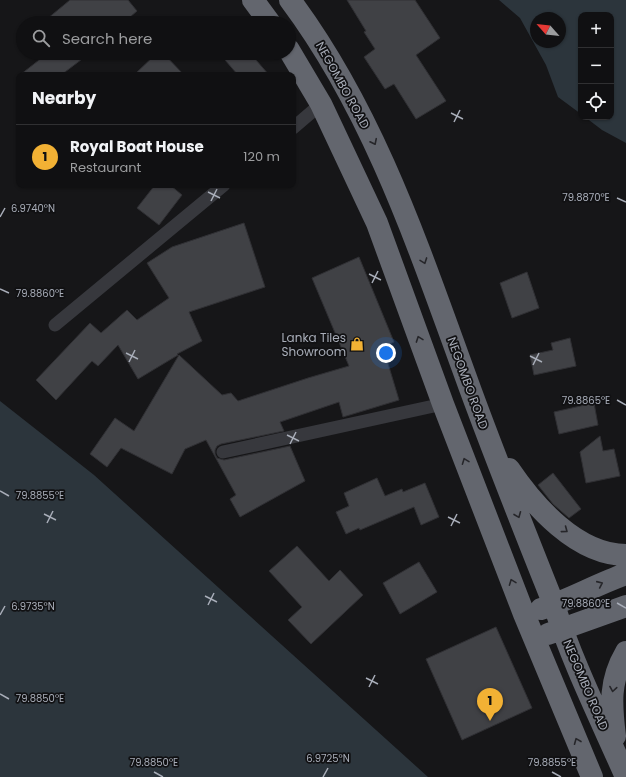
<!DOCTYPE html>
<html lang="en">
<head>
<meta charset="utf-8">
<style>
  :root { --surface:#101012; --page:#19191b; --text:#f1f3f6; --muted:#9c9d9f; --line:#303032; --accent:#f2b134 }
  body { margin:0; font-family:Poppins,sans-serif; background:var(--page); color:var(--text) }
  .controls { position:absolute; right:12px; top:12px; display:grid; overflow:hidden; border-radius:8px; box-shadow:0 1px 3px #0004 }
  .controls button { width:36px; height:36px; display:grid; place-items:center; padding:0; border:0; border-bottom:1px solid var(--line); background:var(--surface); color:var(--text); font:20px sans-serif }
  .compass { position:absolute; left:530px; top:12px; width:36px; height:36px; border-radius:50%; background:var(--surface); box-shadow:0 1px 3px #0004; rotate:297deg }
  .you { position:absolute; left:386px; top:353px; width:14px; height:14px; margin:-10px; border:3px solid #fff; border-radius:50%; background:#1a73e8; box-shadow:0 0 0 6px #1a73e833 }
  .badge { display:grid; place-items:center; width:26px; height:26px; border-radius:50%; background:var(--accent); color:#111; font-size:13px; font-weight:700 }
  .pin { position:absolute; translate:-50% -33px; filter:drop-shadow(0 1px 2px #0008) }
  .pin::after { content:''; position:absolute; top:21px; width:14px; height:12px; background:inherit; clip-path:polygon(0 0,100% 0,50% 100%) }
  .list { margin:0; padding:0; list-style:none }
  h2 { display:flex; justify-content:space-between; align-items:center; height:52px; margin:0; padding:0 16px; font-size:17px }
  h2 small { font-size:13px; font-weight:400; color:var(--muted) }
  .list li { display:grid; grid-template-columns:26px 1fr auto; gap:12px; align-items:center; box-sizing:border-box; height:64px; padding:0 16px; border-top:1px solid var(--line) }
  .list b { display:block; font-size:15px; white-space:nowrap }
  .list p { margin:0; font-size:13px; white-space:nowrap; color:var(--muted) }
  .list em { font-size:13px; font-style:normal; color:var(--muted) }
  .icon { flex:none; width:22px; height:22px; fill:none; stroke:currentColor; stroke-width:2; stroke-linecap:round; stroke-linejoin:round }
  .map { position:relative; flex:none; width:626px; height:777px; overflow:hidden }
  .search { position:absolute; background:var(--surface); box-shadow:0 1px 3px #0004; left:16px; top:16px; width:280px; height:44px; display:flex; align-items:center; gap:10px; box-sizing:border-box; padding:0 14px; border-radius:22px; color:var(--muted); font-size:15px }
  .panel { position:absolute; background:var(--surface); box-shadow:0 1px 3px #0004; left:16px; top:72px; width:280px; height:116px; border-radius:8px }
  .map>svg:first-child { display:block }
</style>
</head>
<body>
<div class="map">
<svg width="626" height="777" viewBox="0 0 626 777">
  <rect width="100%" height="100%" fill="#161618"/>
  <path fill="#2c353c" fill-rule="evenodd" d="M499,0h127v143l-24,-13 -17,-13h26v-102h-30v99l-23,-17 -12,-32 -26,-47zM536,18h24v24h-24z
    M0,401l94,74 334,302h-428z"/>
  <path fill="#404145" stroke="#303034" d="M70,0h58l9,11 -14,12h-73l-3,-4z
    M347,0h68l25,38 -24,17 30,46 -30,18 -22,-35 -9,5 -21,-32 11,-8 -11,-17 2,-1z
    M48,53h42l-29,22h-41z
    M157,53h6l21,22h-50z
    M219,53h31l19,22h-31z
    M155,185h15l12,10 -23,30 -22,-17z
    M244,223l21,64 -76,25 13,29 -25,13 1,1 -40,24 -20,-34 -20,21 -6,-5 -36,39 -20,-20 54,-57 11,10 26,-23 10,10 32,-22 -22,-35 25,-16z
    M359,257l35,85 -11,5 16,53 -56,17 -4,-15 -59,20 4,9 -63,13 -4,2 -2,4v4l2,4 7,2 66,-14 15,35 -65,36 -10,-18 6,-4 -30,-55 -21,9 -13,25 -51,-26 -14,19 -17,-13 25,-36 19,13 45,-76 43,40 9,-2 7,8 70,-23 41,-12 -37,-88z
    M527,272l12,36 -27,10 -12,-35z
    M570,338l6,28 -42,9 -4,-20 23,-5 -2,-7z
    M594,403l4,22 -39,9 -5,-22z
    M600,436l3,15 11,-2 6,27 -34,7 -6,-31z
    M553,473l28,36 -12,9 -16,-14 -15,-19z
    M377,478l8,18 17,-7 1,3 22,-9 14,34 -18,8 -7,-18 -54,23 -1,-2 -13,6 -10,-22 13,-6 -5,-13z
    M297,546l32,35 11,-11 23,25 -52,49 -23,-24 14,-13 -33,-36z
    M419,562l18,30 -37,22 -17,-31z
    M496,627l36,81 -70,32 -36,-81z"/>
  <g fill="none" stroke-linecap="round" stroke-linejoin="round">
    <path stroke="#37383d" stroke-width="13" d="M293,128l28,-24
      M55,325l169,-140
      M223,452l220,-48"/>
    <path stroke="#63666e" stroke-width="22" d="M253,0l17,23
      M290,0c83,111 127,243 174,372 28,78 59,155 90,233 19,59 47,115 72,172
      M289,50l32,54 56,119 66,181 81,210 68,163
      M509,469c25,37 68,86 117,86
      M541,609c29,-9 56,-25 85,-35
      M548,634l78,-28
      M615,736c-4,-32 -6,-55 11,-84"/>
  </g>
  <defs><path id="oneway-chevron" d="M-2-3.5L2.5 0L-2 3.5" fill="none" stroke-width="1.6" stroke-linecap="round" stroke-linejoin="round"/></defs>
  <g stroke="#26262a">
    <use href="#oneway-chevron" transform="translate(374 142) rotate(64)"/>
    <use href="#oneway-chevron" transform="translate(424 261) rotate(70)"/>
    <use href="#oneway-chevron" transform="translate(419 339) rotate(-110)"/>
    <use href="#oneway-chevron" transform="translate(465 461) rotate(-111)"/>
    <use href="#oneway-chevron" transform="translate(518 515) rotate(68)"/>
    <use href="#oneway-chevron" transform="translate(565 530) rotate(37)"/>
    <use href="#oneway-chevron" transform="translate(512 582) rotate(-111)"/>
    <use href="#oneway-chevron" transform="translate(600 584) rotate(-24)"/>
    <use href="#oneway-chevron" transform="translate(613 689) rotate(99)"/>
    <use href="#oneway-chevron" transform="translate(577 741) rotate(-112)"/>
  </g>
  <path fill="none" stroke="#a8adb8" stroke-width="1.5" d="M451,113l12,6M454,122l6,-12M208,192l12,6M617,198l9,4M211,201l6,-12M0,217l5,-9M369,274l12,6M372,283l6,-12M0,289l9,4M126,353l12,6M530,356l12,6M129,362l6,-12M533,365l6,-12M617,400l9,5M287,435l12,6M290,444l6,-12M0,491l9,5M44,514l12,6M448,517l12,6M47,523l6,-12M451,526l6,-12M205,596l12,6M617,603l9,5M208,605l6,-12M0,615l5,-9M366,678l12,6M369,687l6,-12M0,694l9,5M154,772l9,5M552,772l9,5M323,777l5,-9"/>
  <defs>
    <g id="shop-bare" transform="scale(1.08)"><path d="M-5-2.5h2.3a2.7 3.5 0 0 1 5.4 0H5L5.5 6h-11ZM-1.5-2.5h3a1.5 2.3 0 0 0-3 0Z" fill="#f2b134" stroke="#111113" stroke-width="2.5" paint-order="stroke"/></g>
  </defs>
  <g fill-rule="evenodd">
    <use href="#shop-bare" x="357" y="344"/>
  </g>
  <g text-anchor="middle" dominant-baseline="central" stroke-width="3.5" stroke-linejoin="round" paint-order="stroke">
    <g font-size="12" fill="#a8adb8" stroke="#111113">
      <text transform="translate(343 85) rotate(61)">NEGOMBO ROAD</text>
      <text transform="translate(468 383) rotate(70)">NEGOMBO ROAD</text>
      <text transform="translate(586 685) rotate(67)">NEGOMBO ROAD</text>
    </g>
    <g font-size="12" fill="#a8adb8" stroke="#111113" text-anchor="end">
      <text x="346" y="337">Lanka Tiles<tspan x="346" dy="14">Showroom</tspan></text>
    </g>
  </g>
  <g font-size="10" text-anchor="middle" fill="#a8adb8" stroke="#111113" stroke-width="3.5" stroke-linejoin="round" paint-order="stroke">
    <text x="586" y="201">79.8870°E</text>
    <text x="33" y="212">6.9740°N</text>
    <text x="40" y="297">79.8860°E</text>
    <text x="586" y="404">79.8865°E</text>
    <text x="40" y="499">79.8855°E</text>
    <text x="586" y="607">79.8860°E</text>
    <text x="33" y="610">6.9735°N</text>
    <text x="40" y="702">79.8850°E</text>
    <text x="328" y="762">6.9725°N</text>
    <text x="154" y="766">79.8850°E</text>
    <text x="552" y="766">79.8855°E</text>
  </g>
</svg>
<div class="controls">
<button>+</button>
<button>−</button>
<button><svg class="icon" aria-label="locate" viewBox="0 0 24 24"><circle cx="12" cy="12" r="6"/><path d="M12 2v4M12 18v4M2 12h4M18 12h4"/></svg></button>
</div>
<svg class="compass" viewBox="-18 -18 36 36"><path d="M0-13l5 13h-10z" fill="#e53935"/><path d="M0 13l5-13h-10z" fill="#9c9d9f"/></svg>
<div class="you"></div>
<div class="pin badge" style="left:490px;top:721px">1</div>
<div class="search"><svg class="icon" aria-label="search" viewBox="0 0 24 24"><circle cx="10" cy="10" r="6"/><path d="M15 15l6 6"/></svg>Search here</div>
<section class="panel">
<h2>Nearby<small></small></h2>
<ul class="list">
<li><span class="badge">1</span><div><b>Royal Boat House</b><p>Restaurant</p></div><em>120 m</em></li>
</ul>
</section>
</div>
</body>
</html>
